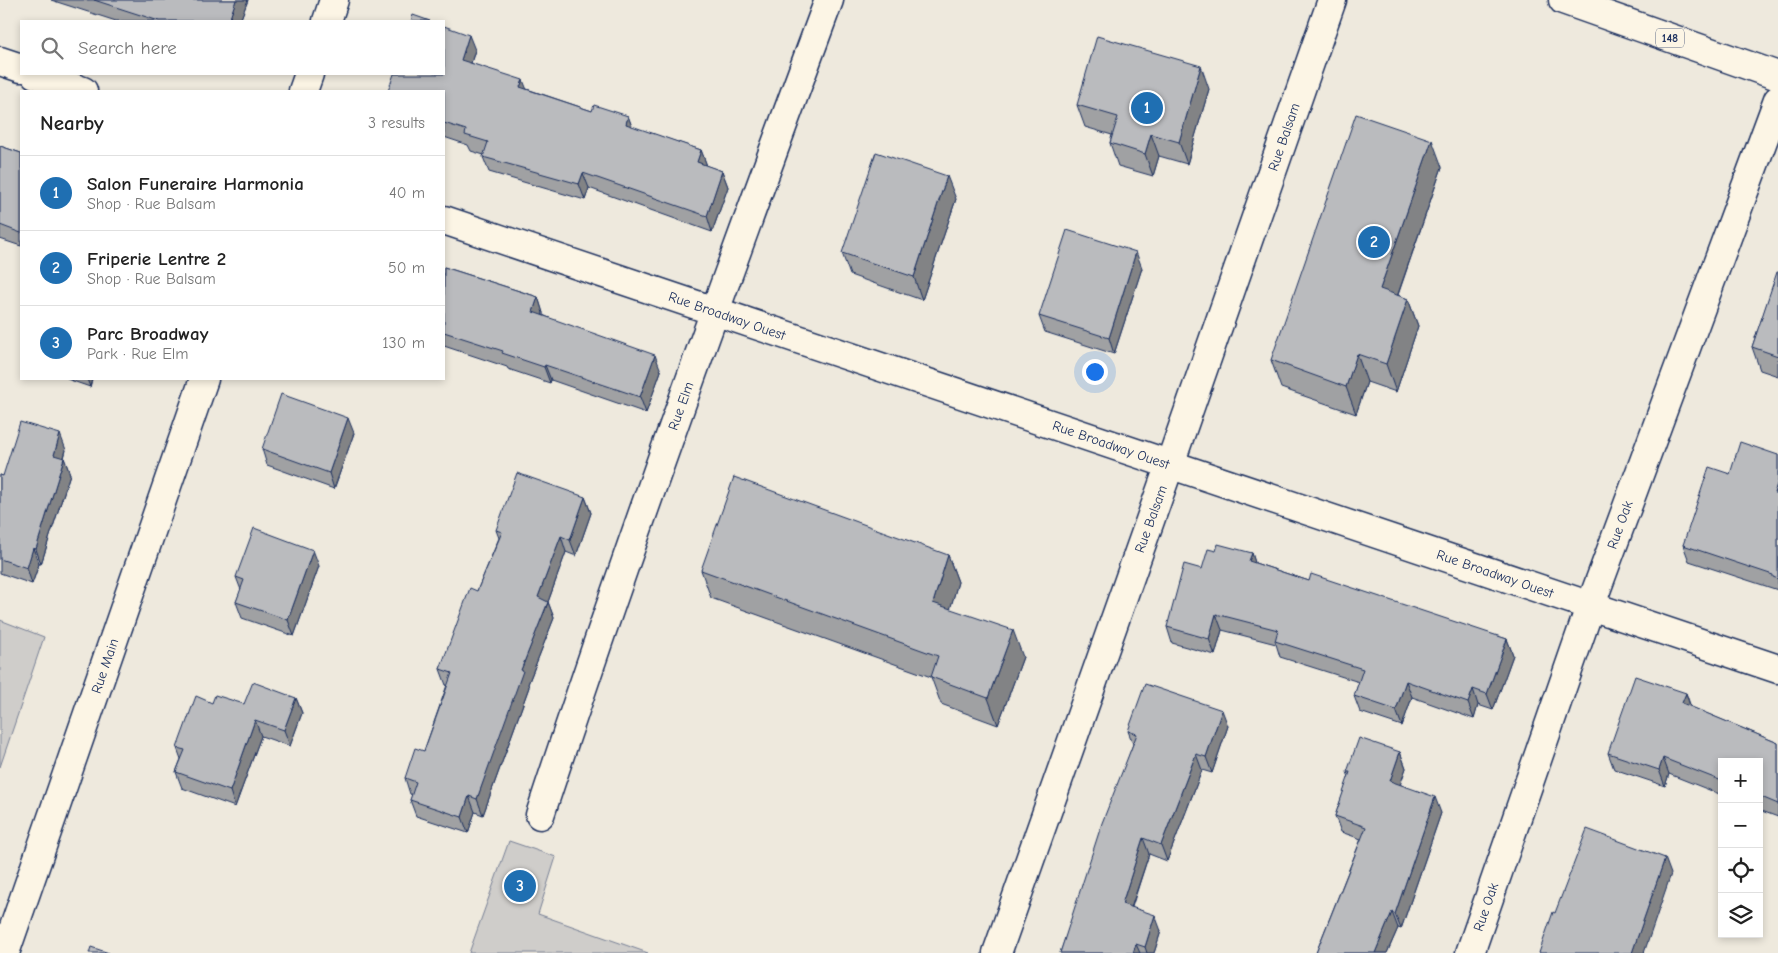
<!DOCTYPE html>
<html lang="en">
<head>
<meta charset="utf-8">
<style>
  :root { --surface:#fff; --page:#f2f2f2; --text:#222; --muted:#767676; --line:#e0e0e0; --accent:#1f6fb2 }
  body { margin:0; font-family:"Comic Neue",sans-serif; background:var(--page); color:var(--text) }
  .controls { position:absolute; right:15px; bottom:15px; display:grid; overflow:hidden; border-radius:0px; box-shadow:0 2px 8px #0003 }
  .controls button { width:45px; height:45px; display:grid; place-items:center; padding:0; border:0; border-bottom:1px solid var(--line); background:var(--surface); color:var(--text); font:25px sans-serif }
  .you { position:absolute; left:1094px; top:371px; width:18px; height:18px; margin:-12px; border:4px solid #fff; border-radius:50%; background:#1a73e8; box-shadow:0 0 0 8px #1a73e833 }
  .badge { display:grid; place-items:center; width:32px; height:32px; border-radius:50%; background:var(--accent); color:#fff; font-size:16px; font-weight:700 }
  .pin { position:absolute; translate:-50% -50%; border:2px solid #fff; box-shadow:0 1px 5px #0006 }
  .list { margin:0; padding:0; list-style:none }
  h2 { display:flex; justify-content:space-between; align-items:center; height:65px; margin:0; padding:0 20px; font-size:21px }
  h2 small { font-size:16px; font-weight:400; color:var(--muted) }
  .list li { display:grid; grid-template-columns:32px 1fr auto; gap:15px; align-items:center; box-sizing:border-box; height:75px; padding:0 20px; border-top:1px solid var(--line) }
  .list b { display:block; font-size:19px; white-space:nowrap }
  .list p { margin:0; font-size:16px; white-space:nowrap; color:var(--muted) }
  .list em { font-size:16px; font-style:normal; color:var(--muted) }
  .icon { flex:none; width:28px; height:28px; fill:none; stroke:currentColor; stroke-width:2; stroke-linecap:round; stroke-linejoin:round }
  .map { position:relative; flex:none; width:1778px; height:953px; overflow:hidden }
  .search { position:absolute; background:var(--surface); box-shadow:0 2px 8px #0003; left:20px; top:20px; width:425px; height:55px; display:flex; align-items:center; gap:12px; box-sizing:border-box; padding:0 18px; border-radius:0px; color:var(--muted); font-size:19px }
  .panel { position:absolute; background:var(--surface); box-shadow:0 2px 8px #0003; left:20px; top:90px; width:425px; height:290px; border-radius:0px }
  .map>svg:first-child { display:block }
</style>
</head>
<body>
<div class="map">
<svg width="1778" height="953" viewBox="0 0 1778 953">
  <rect width="100%" height="100%" fill="#eee9dd"/>
  <filter id="ink" filterUnits="userSpaceOnUse"><feTurbulence type="fractalNoise" baseFrequency=".02" numOctaves="2"/><feDisplacementMap in="SourceGraphic" scale="10" xChannelSelector="R" yChannelSelector="G"/><feConvolveMatrix kernelMatrix="1 2 1 2 8 2 1 2 1" color-interpolation-filters="sRGB"/></filter>
  <g filter="url(#ink)">
    <path fill="#cfcdca" stroke="#757e94" d="M0,620l44,17 -44,130z
      M509,841l47,16 -18,57 110,39h-179z"/>
    <g fill="none" stroke-linecap="round" stroke-linejoin="round">
      <g stroke="#1b2f5e" stroke-width="31">
        <path id="minor" d="M327,21l7,-21
          M0,61l21,7
          M35,74l48,17
          M303,91l6,-17
          M444,220l1334,449
          M540,815c90,-274 189,-545 289,-815
          M5,953l199,-574
          M997,953l173,-489 162,-464
          M1470,953l120,-346 188,-507"/>
      </g>
      <g stroke="#1b2f5e" stroke-width="31">
        <path id="major" d="M1563,0l215,76"/>
      </g>
      <use href="#minor" stroke="#fcf5e5" stroke-width="28"/>
      <use href="#major" stroke="#fcf5e5" stroke-width="28"/>
    </g>
    <path fill="#a0a1a3" stroke="#1b2f5e" d="M51,0h197l-8,21h-124z
      M475,50l-4,13 56,26 65,22 36,5 4,11 69,23 6,16 15,5 6,16 -16,45 -123,-44 -4,12 -96,-28 -6,-15 1,-2 -13,-4 -3,-6 -24,-8v-46z
      M1209,89l-22,75 -28,-8 -6,20 -35,-10 -8,-23 2,-8 -27,-8 -8,-22z
      M0,146l21,7v93l-21,-7z
      M1442,167l-44,128 10,4 10,27 -22,66 -29,-10 -11,32 -75,-26 -10,-28z
      M956,199l-34,101 -72,-25 -8,-22z
      M444,267l94,30 5,16v2l118,56 -15,42 -95,-33 -1,3 -42,-14 -1,-2 -63,-21z
      M1142,268l-28,86 -69,-22 -6,-16z
      M1778,272v104l-18,-6 -8,-23z
      M67,379h25l-2,8z
      M354,433l-20,56 -67,-24 -5,-16z
      M66,450l-2,8 6,16 -29,90h-2l-7,20 -32,-11v-98l3,1z
      M1778,455v136v-1l-89,-29 -6,-16 47,-71z
      M585,497l6,16 -15,43 -10,-4 -18,50 6,16 -26,66 1,3 -46,128 -8,-3 -7,21 -52,-17 -6,-16 2,-5 -2,-1 -5,-16 19,-27 23,-66h-1l-6,-16 37,-78 22,-53 -3,-8z
      M1216,551l36,2 3,10 54,18 198,58 6,16 -20,55 -15,-5 -4,14 -62,-22 -10,29 -42,-14 -6,-16 5,-14 -79,-25 -4,-13 -54,-14 -7,25 -43,-12 -5,-16 35,-58z
      M948,555l10,27 -8,27 73,48 -25,68 -57,-21 -10,-27 -220,-79 -10,-28z
      M319,566l-25,70 -52,-18 -6,-16 5,-12 -5,-13z
      M1686,693l5,14 87,36v74l-19,-7v-48h-37v33l-53,-21 -4,12 -51,-17 -6,-16z
      M296,698l6,15 -12,33 -29,-10 -26,71 -53,-19 -6,-16 5,-13 -4,-11 35,-45 32,1z
      M1228,726l-16,47 -10,-3 -35,91 -18,-7 -17,53 29,24 -7,22h-94l73,-209 -5,-13z
      M1400,752l6,16 -6,16 41,29 -40,116 -3,-1 -11,25h-71l45,-114 -20,-7 -6,-16 14,-39 -2,-5z"/>
    <path fill="#828385" stroke="#1b2f5e" d="M236,0h12l-8,21h-11z
      M469,35l6,15 -8,26 -6,-16z
      M1201,66l8,23 -22,75 -8,-22z
      M523,80l6,15 -9,-8z
      M628,116l6,16 -8,-8z
      M1151,134l8,22 -6,20 -8,-22z
      M1432,140l10,27 -52,150 -10,-28z
      M701,150l6,16 -10,-4z
      M722,171l6,16 -16,45 -5,-16z
      M583,173l6,15 -4,12 -6,-16z
      M947,176l9,23 -34,101 -8,-23z
      M1136,252l6,16 -28,86 -5,-16z
      M538,297l5,16 -4,15 -6,-16z
      M1408,299l10,27 -22,66 -10,-28z
      M1357,354l10,28 -11,32 -10,-27z
      M655,355l6,16 -15,42 -6,-16z
      M545,365l6,15 -1,3 -6,-16z
      M87,379h5l-2,8z
      M348,418l6,15 -20,56 -5,-16z
      M60,434l6,16 -6,21 -6,-16z
      M64,458l6,16 -29,90 -5,-15z
      M1778,481v23l-4,-11z
      M585,497l6,16 -15,43 -6,-16z
      M561,536l5,16 -22,61 -6,-16z
      M33,548l6,16 -7,20 -5,-16z
      M313,550l6,16 -25,70 -6,-16z
      M1252,553l5,16 -8,-8z
      M948,555l10,27 -14,49 -11,-28z
      M548,602l6,16 -26,66 1,3 -46,128 -6,-16 44,-129z
      M1216,614l6,16 -7,25 -6,-16z
      M1013,630l10,27 -25,68 -10,-27z
      M1507,639l6,16 -20,55 -6,-16z
      M1406,681l6,16 -10,29 -6,-16z
      M1473,689l5,16 -4,14 -6,-16z
      M1686,693l5,16 -9,-6z
      M296,698l6,15 -12,33 -6,-16z
      M1222,710l6,16 -16,47 -6,-16z
      M255,720l6,16 -26,71 -5,-16z
      M1400,752l6,16 -10,29 -6,-16z
      M1196,754l6,16 -35,91 -6,-16z
      M1663,758l6,16 -4,12 -6,-16z
      M469,796l6,16 -7,21 -6,-16z
      M1435,797l6,16 -40,116 -6,-15z
      M1143,838l6,16 -22,66 -5,-16z
      M1665,858l6,16 -27,79h-12z
      M1392,912l6,16 -11,25h-12z
      M1155,915l6,16 -7,22h-7l-2,-6z
      M1136,944l4,9h-7z"/>
    <path fill="#babbbe" stroke="#1b2f5e" d="M94,0h142l-7,21h-70z
      M413,15l17,6h-19z
      M444,26l25,9 -8,25 62,20 -3,7 72,24 2,-6 34,11 -2,8 75,26 -4,12 25,9 -15,45 -124,-43 -4,11 -96,-27 5,-15 -23,-7 1,-5 -22,-7v-32h-56l6,-17h50z
      M1097,36l104,30 -22,76 -28,-8 -6,20 -35,-11 8,-26 -41,-12z
      M1356,114l76,26 -52,149 28,10 -22,65 -29,-10 -11,33 -75,-27z
      M0,146l21,7v80l-21,-8z
      M876,152l71,24 -33,101 -72,-24z
      M1067,230l69,22 -27,86 -70,-22z
      M444,267l94,30 -5,15 122,43 -15,42 -95,-32 -1,2 -42,-14 1,-2 -59,-19z
      M1777,272h1v84l-26,-9z
      M281,394l67,24 -19,55 -67,-24z
      M20,422l40,12 -6,21 10,3 -28,91 -3,-1 -6,20 -27,-9v-84l3,1z
      M1740,442l38,13v26l-4,12 4,1v85l-5,-2v-2l-90,-30 26,-78 21,7z
      M517,473l68,24 -15,43 -9,-4 -23,61 10,5 -27,68 2,1 -46,128 -8,-3 -7,21 -52,-17 6,-18 -11,-4 10,-30 9,3 28,-78 -12,-4 30,-81 7,3 25,-59 -6,-2z
      M734,477l214,78 -15,48 80,27 -25,68 -57,-21 7,-21 -237,-86z
      M254,528l59,22 -25,70 -52,-18 8,-22 -8,-3z
      M1218,544l34,9 -3,8 60,20 2,-7 196,65 -20,55 -14,-5 -5,14 -62,-22 -10,29 -42,-14 9,-27 -88,-28 3,-11 -62,-16 -7,25 -42,-12 17,-63 18,5 6,-20 8,2z
      M1635,676l51,17 -4,10 96,40v61l-19,-8v-34h-37v19l-59,-23 -4,12 -51,-17z
      M253,682l43,16 -12,32 -29,-10 -25,71 -54,-19 9,-22 -8,-2 19,-52 16,7 3,-8 29,9z
      M1145,684l77,26 -16,47 -10,-3 -35,91 -18,-7 -21,66 33,11 -10,32 -9,-3 -3,9h-73l42,-130 35,-89 -9,-3z
      M1359,738l41,14 -10,29 45,16 -40,117 -3,-2 -17,41h-59l50,-126 -31,-11 15,-44h-3z
      M1587,829l78,29 -33,95h-93l14,-41 2,1z
      M91,947l18,6h-20z"/>
  </g>
  <g text-anchor="middle" dominant-baseline="central" stroke-width="4.5" stroke-linejoin="round" paint-order="stroke">
    <rect fill="#fcf5e5" stroke="#5e6a86" stroke-width="1" x="1656" y="28.5" width="28" height="19" rx="4"/>
    <g font-size="12" font-weight="bold" fill="#1b2f5e">
      <text x="1670" y="38">148</text>
    </g>
    <g font-size="14" fill="#1b2f5e" stroke="#fcf5e5">
      <text transform="translate(1284 137) rotate(-71)">Rue Balsam</text>
      <text transform="translate(727 316) rotate(19)">Rue Broadway Ouest</text>
      <text transform="translate(681 406) rotate(-70)">Rue Elm</text>
      <text transform="translate(1111 445) rotate(19)">Rue Broadway Ouest</text>
      <text transform="translate(1151 519) rotate(-70)">Rue Balsam</text>
      <text transform="translate(1620 525) rotate(-70)">Rue Oak</text>
      <text transform="translate(1495 574) rotate(19)">Rue Broadway Ouest</text>
      <text transform="translate(105 666) rotate(-71)">Rue Main</text>
      <text transform="translate(1486 907) rotate(-71)">Rue Oak</text>
    </g>
  </g>
</svg>
<div class="controls">
<button>+</button>
<button>−</button>
<button><svg class="icon" aria-label="locate" viewBox="0 0 24 24"><circle cx="12" cy="12" r="6"/><path d="M12 2v4M12 18v4M2 12h4M18 12h4"/></svg></button>
<button><svg class="icon" aria-label="layers" viewBox="0 0 24 24"><path d="M12 4l9 5-9 5-9-5zM3 14l9 5 9-5"/></svg></button>
</div>
<div class="you"></div>
<div class="pin badge" style="left:1147px;top:108px">1</div>
<div class="pin badge" style="left:1374px;top:242px">2</div>
<div class="pin badge" style="left:520px;top:886px">3</div>
<div class="search"><svg class="icon" aria-label="search" viewBox="0 0 24 24"><circle cx="10" cy="10" r="6"/><path d="M15 15l6 6"/></svg>Search here</div>
<section class="panel">
<h2>Nearby<small>3 results</small></h2>
<ul class="list">
<li><span class="badge">1</span><div><b>Salon Funeraire Harmonia</b><p>Shop · Rue Balsam</p></div><em>40 m</em></li>
<li><span class="badge">2</span><div><b>Friperie Lentre 2</b><p>Shop · Rue Balsam</p></div><em>50 m</em></li>
<li><span class="badge">3</span><div><b>Parc Broadway</b><p>Park · Rue Elm</p></div><em>130 m</em></li>
</ul>
</section>
</div>
</body>
</html>
